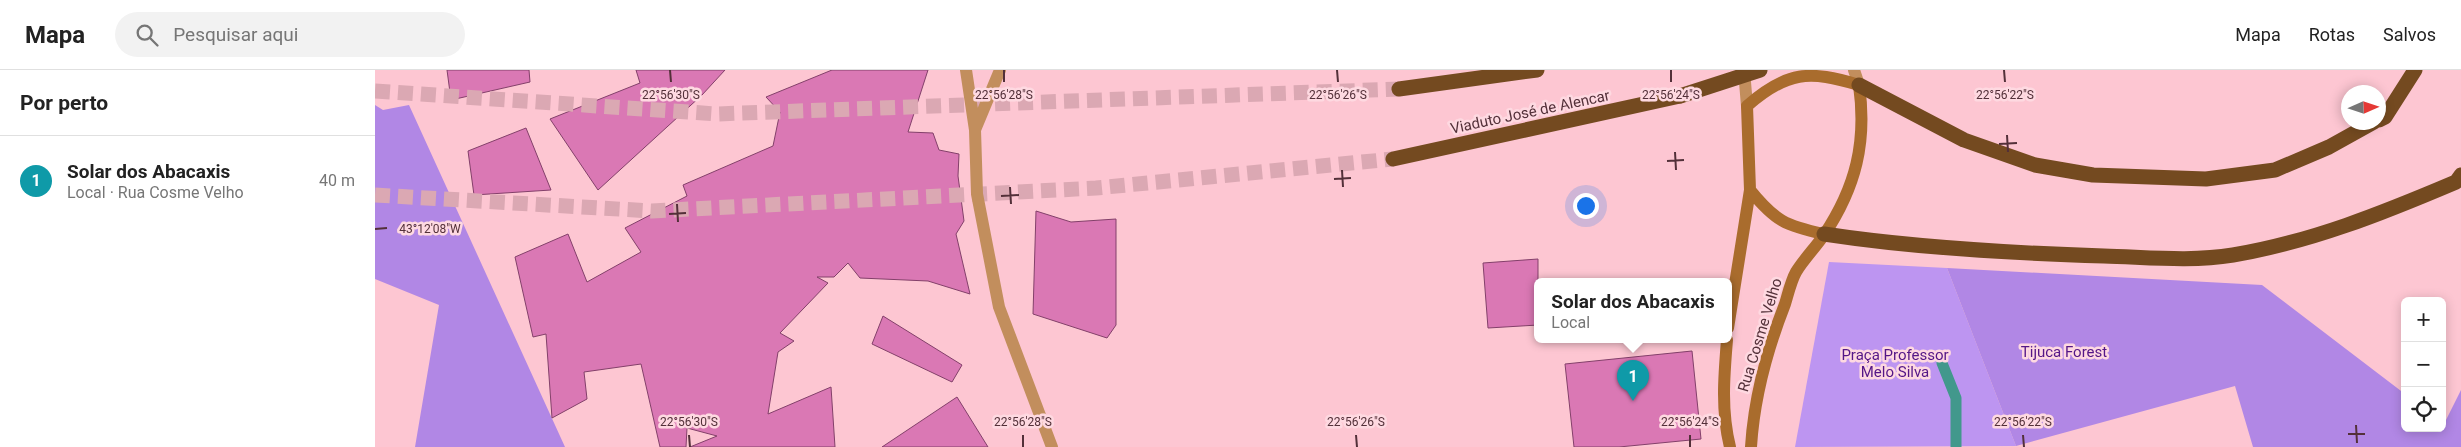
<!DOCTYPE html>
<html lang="pt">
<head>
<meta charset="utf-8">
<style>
  :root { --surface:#fff; --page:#f2f2f2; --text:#222; --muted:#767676; --line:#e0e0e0; --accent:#111827 }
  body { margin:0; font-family:Roboto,sans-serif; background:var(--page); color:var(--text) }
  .controls { position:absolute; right:15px; bottom:15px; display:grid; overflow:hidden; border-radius:8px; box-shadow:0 2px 12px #0003 }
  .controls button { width:45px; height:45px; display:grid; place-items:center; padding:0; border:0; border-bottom:1px solid var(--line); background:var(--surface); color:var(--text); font:25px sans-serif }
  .compass { position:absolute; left:1966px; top:15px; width:45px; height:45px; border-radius:50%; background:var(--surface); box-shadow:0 2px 12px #0003; rotate:87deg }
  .you { position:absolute; left:1210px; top:135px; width:18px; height:18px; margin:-12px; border:4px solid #fff; border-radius:50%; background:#1a73e8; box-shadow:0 0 0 8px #1a73e833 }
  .badge { display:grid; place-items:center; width:32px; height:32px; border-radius:50%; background:var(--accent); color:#fff; font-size:16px; font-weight:700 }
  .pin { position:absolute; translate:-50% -41px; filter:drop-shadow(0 1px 2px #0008) }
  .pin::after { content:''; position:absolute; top:26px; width:18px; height:15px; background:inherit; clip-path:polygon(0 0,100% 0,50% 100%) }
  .popup { position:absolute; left:1159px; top:208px; width:198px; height:65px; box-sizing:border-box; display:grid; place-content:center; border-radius:8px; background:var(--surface); filter:drop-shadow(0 1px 4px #0005); font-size:16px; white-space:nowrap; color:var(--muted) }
  .popup b { font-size:19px; color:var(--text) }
  .popup::after { content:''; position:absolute; left:50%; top:100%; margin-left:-10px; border:10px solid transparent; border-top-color:var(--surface) }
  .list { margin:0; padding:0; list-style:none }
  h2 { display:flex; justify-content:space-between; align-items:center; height:65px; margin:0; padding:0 20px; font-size:21px }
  h2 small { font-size:16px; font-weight:400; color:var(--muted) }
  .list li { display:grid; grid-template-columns:32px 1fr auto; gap:15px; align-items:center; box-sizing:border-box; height:90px; padding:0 20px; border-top:1px solid var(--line) }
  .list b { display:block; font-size:19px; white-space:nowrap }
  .list p { margin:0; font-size:16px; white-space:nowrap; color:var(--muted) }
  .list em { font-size:16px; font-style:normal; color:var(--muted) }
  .icon { flex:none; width:28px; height:28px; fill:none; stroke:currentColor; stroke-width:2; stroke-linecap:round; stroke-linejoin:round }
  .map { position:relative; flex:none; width:2086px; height:377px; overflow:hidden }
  header { display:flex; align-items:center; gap:30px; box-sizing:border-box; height:70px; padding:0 25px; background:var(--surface); border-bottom:1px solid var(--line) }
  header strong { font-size:24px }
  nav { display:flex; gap:28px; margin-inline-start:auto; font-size:18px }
  .search { width:350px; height:45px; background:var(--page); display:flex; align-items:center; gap:12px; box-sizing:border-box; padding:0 18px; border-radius:28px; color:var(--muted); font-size:19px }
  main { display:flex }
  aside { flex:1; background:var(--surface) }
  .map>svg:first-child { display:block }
</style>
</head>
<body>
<header>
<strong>Mapa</strong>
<div class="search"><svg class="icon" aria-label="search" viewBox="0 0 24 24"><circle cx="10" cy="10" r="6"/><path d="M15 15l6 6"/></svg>Pesquisar aqui</div>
<nav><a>Mapa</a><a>Rotas</a><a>Salvos</a></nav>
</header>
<main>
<aside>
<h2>Por perto<small></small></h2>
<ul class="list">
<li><span class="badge" style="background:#0f9aa8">1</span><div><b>Solar dos Abacaxis</b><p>Local · Rua Cosme Velho</p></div><em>40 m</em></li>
</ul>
</aside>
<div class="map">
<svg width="2086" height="377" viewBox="0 0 2086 377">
  <rect width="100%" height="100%" fill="#fdc6d2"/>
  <path fill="#bd95f1" d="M1454,192l118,6 69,178 -221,1z"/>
  <path fill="#b187e5" d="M0,35l8,5 26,-5 156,342h-150l24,-142 -64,-26z
    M1572,198l315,17 143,109v34h37v-5l2,1 17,-34v57h-208l-18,-61 -219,60z"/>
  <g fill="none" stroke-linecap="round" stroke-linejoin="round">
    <path stroke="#42988c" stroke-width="11" d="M1567,293l14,35v49"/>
  </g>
  <path fill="#da78b4" stroke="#83406a" d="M72,0h82l1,12 -79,18z
    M261,0h89l-23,25 -104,95 -48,-71 90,-36z
    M457,0h96l-20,62 25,1 6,17 20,4 -1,22 6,45 -8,13 14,60 -42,-13 -68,-3 -12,-15 -14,14h-17l11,6 -48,50 14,8 -16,11 -10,62 63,-27 4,60h-145l27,-11 -30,-8 -1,19h-26l-19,-83 -57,8 3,27 -35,19 -6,-84 -13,3 -18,-80 53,-23 19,48 54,-30 -16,-24 62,-32 -4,-11 90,-39 7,-34 -14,-15z
    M151,58l25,62 -77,5 -6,-44z
    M661,141l35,11 45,-3v106l-9,13 -74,-24z
    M1163,189v66l-50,3 -5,-65z
    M508,246l79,49 -10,17 -80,-38z
    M1317,281l9,88 -82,8h-45l-9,-83z
    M582,327l31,50h-106z"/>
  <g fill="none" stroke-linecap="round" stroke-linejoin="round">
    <path stroke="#dba8b3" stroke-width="15" stroke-dasharray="15 8" stroke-linecap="butt" d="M0,21l342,23 682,-25
      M0,125l277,16 444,-23 297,-29"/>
    <path stroke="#c28e5d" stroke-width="12" d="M591,0l9,60 2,64 22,113 53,140
      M600,60l25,-60"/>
    <path stroke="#c28e5d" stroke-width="12" d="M1369,0l3,36
      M1479,0l5,15"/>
    <path stroke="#a96c2d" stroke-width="12" d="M1375,120c25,31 36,36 74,44
      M1353,258l22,-138 -3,-84c40,-35 62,-36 112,-21 8,57 -3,102 -35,150 -9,13 -20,24 -28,37 -5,9 -8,22 -11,32 -18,46 -31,94 -34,143
      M1352,270c-3,36 -6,71 3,107"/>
    <path stroke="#744a20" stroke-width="15" d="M1484,15l105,55 71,25 58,10 113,4 69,-9 54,-23 45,-25
      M1024,19l138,-19
      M2004,50l6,-3 30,-47
      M1018,89l287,-63
      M1449,164c92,14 187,19 280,22 42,1 87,6 129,-1 78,-13 150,-42 223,-73l5,-7"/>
    <path stroke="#744a20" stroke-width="15" d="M1305,26l80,-26"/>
  </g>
  <path fill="none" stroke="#533039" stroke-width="2" d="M295,0l1,12M629,0v12M962,0l1,12M1296,0v12M1629,0l1,12M1632,65l1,17M1624,74l18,-1M1300,82l1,18M1292,91l17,-1M967,100l1,17M959,109l17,-1M635,117l1,17M626,126l18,-1M302,134l1,18M294,144l17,-1M0,159l12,-1M1981,355l1,18M1973,364h17M314,365l1,12M648,365v12M981,365l1,12M1315,365v12M1648,365l1,12"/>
  <g text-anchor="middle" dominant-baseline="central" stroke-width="5" stroke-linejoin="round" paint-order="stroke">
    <g font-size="15" fill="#533039" stroke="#fed9e1">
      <text transform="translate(1155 42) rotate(-12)">Viaduto José de Alencar</text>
      <text transform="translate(1385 265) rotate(-73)">Rua Cosme Velho</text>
    </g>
    <g font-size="15" fill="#541687" stroke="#fed9e1">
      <text x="1689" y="282">Tijuca Forest</text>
      <text x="1520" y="285">Praça Professor<tspan x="1520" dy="17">Melo Silva</tspan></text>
    </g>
  </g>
  <g font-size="12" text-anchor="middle" fill="#533039" stroke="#fed9e1" stroke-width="5" stroke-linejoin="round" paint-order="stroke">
    <text x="296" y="29">22°56'30"S</text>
    <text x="629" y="29">22°56'28"S</text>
    <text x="963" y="29">22°56'26"S</text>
    <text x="1296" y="29">22°56'24"S</text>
    <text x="1630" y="29">22°56'22"S</text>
    <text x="55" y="163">43°12'08"W</text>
    <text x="314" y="356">22°56'30"S</text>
    <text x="648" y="356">22°56'28"S</text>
    <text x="981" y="356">22°56'26"S</text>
    <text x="1315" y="356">22°56'24"S</text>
    <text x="1648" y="356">22°56'22"S</text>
  </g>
</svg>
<div class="controls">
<button>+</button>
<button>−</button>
<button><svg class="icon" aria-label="locate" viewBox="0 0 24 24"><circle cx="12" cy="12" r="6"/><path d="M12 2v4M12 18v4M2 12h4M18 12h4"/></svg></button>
</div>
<svg class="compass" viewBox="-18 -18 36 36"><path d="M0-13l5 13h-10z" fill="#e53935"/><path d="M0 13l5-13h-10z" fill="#767676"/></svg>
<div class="you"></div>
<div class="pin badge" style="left:1258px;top:331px;background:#0f9aa8">1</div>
<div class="popup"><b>Solar dos Abacaxis</b>Local</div>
</div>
</main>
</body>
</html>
